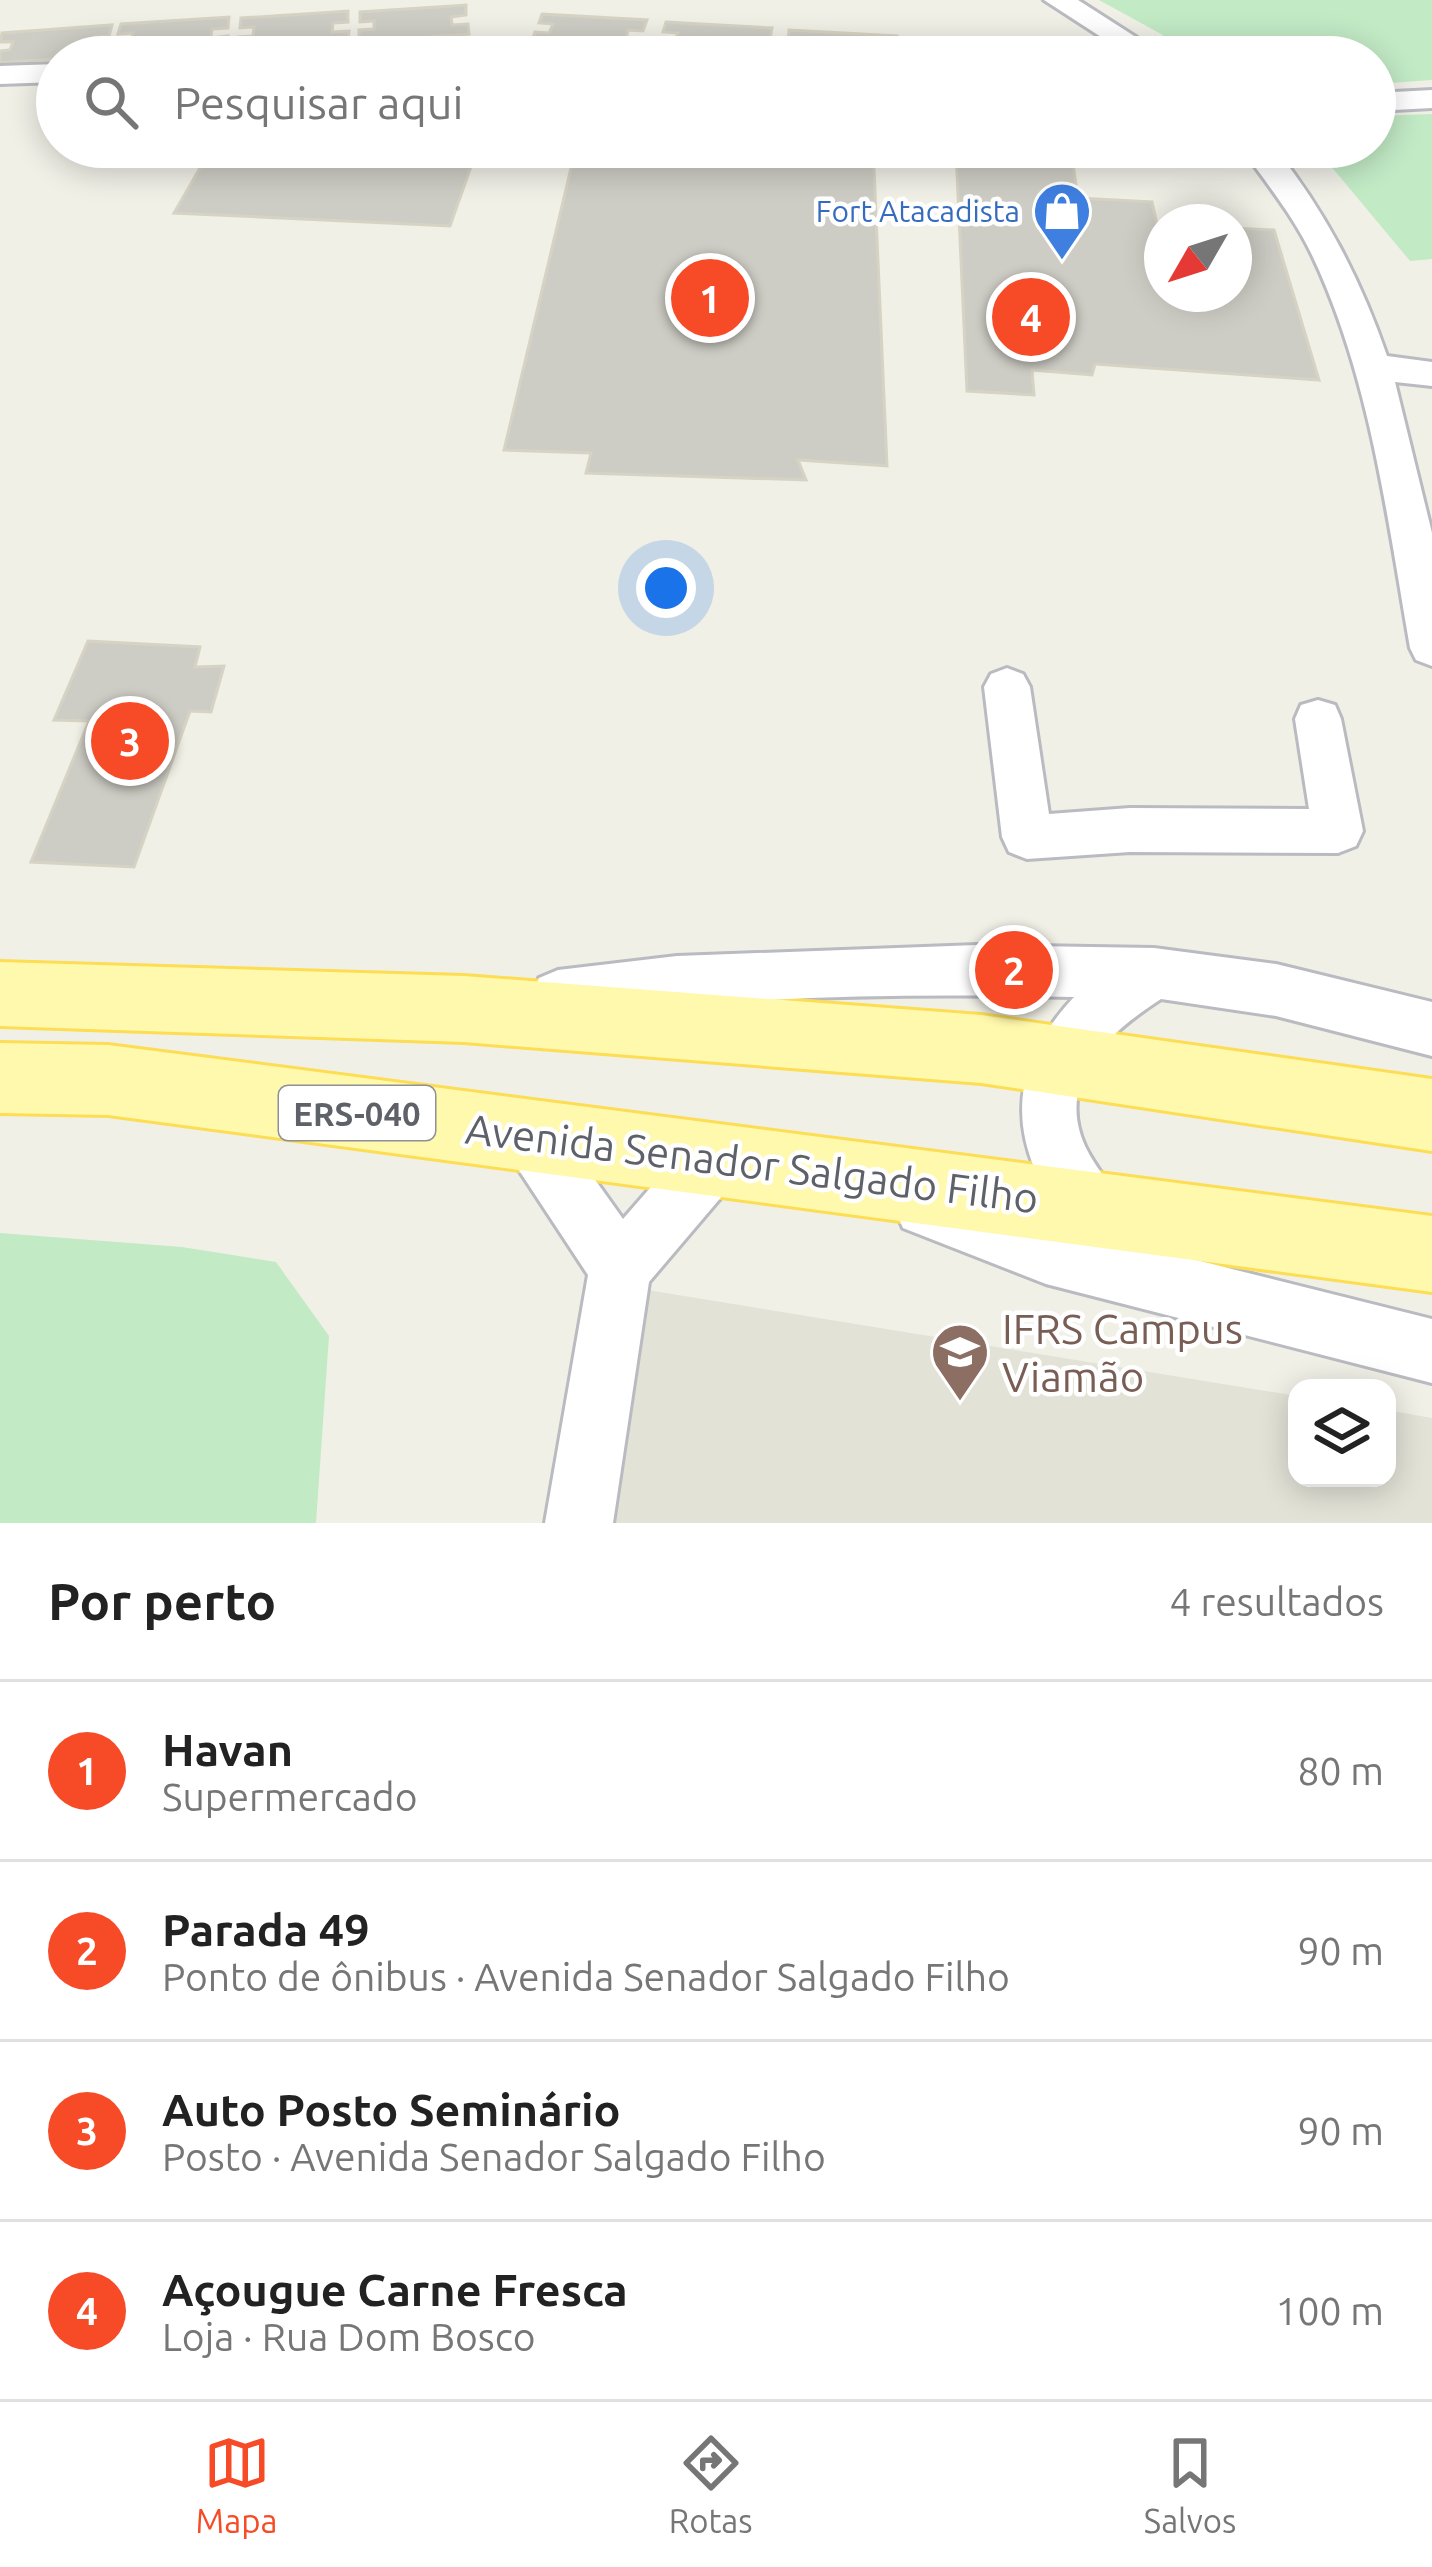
<!DOCTYPE html>
<html lang="pt">
<head>
<meta charset="utf-8">
<style>
  :root { --surface:#fff; --page:#f6f6f6; --text:#222; --muted:#767676; --line:#e0e0e0; --accent:#f74a27 }
  body { margin:0; font-family:Ubuntu,sans-serif; background:var(--page); color:var(--text) }
  .controls { position:absolute; right:36px; bottom:36px; display:grid; overflow:hidden; border-radius:24px; box-shadow:0 6px 30px #0003 }
  .controls button { width:108px; height:108px; display:grid; place-items:center; padding:0; border:0; border-bottom:3px solid var(--line); background:var(--surface); color:var(--text); font:60px sans-serif }
  .compass { position:absolute; left:1144px; top:204px; width:108px; height:108px; border-radius:50%; background:var(--surface); box-shadow:0 6px 30px #0003; rotate:231deg }
  .you { position:absolute; left:666px; top:588px; width:42px; height:42px; margin:-30px; border:9px solid #fff; border-radius:50%; background:#1a73e8; box-shadow:0 0 0 18px #1a73e833 }
  .badge { display:grid; place-items:center; width:78px; height:78px; border-radius:50%; background:var(--accent); color:#fff; font-size:39px; font-weight:700 }
  .pin { position:absolute; translate:-50% -50%; border:6px solid #fff; box-shadow:0 3px 12px #0006 }
  .list { margin:0; padding:0; list-style:none }
  h2 { display:flex; justify-content:space-between; align-items:center; height:156px; margin:0; padding:0 48px; font-size:51px }
  h2 small { font-size:39px; font-weight:400; color:var(--muted) }
  .list li { display:grid; grid-template-columns:78px 1fr auto; gap:36px; align-items:center; box-sizing:border-box; height:180px; padding:0 48px; border-top:3px solid var(--line) }
  .list b { display:block; font-size:45px; white-space:nowrap }
  .list p { margin:0; font-size:39px; white-space:nowrap; color:var(--muted) }
  .list em { font-size:39px; font-style:normal; color:var(--muted) }
  .icon { flex:none; width:66px; height:66px; fill:none; stroke:currentColor; stroke-width:2; stroke-linecap:round; stroke-linejoin:round }
  .map { position:relative; flex:none; width:1432px; height:1523px; overflow:hidden }
  .search { position:absolute; background:var(--surface); box-shadow:0 6px 30px #0003; left:36px; right:36px; top:36px; height:132px; display:flex; align-items:center; gap:30px; box-sizing:border-box; padding:0 42px; border-radius:66px; color:var(--muted); font-size:45px }
  .sheet { height:876px; background:var(--surface) }
  nav { display:flex; justify-content:space-around; align-items:center; box-sizing:border-box; height:168px; border-top:3px solid var(--line); background:var(--surface); font-size:33px; color:var(--muted) }
  nav a { display:grid; justify-items:center; gap:6px }
  nav .on { color:var(--accent) }
  .map>svg:first-child { display:block }
</style>
</head>
<body>
<div class="map">
<svg width="1432" height="1523" viewBox="0 0 1432 1523">
  <rect width="100%" height="100%" fill="#f1f0e7"/>
  <path fill="#e3e2d7" d="M641,1289l656,107v82h90v-68l45,8v105h-826z"/>
  <path fill="#c2eac5" d="M1099,0h333v80l-57,4v-27h-188l-26,-23z
    M1432,114v145l-22,2 -95,-114h60v-31z
    M0,1233l182,14 94,15 53,74 -13,187h-316z"/>
  <path fill="#cecdc5" stroke="#d7d3c4" stroke-width="3" d="M466,5v10l-15,2 1,8 16,-1 1,10 -110,8v-12l15,-1v-8l-14,1v-10z
    M348,11v11l-15,1 -1,9 17,-1 -1,10 -111,7 1,-11 15,-1 1,-9 -14,1 1,-10z
    M542,14l105,6 -4,11 -15,-1 -2,9 16,1 -3,10 -108,-6 4,-12 14,1 4,-9 -14,-1z
    M229,17l-1,11 -16,1 -1,9 17,-2 -2,11 -113,7 3,-11 15,-1 2,-9 -15,1 3,-10z
    M666,22l106,6 -2,11 -15,-1 -2,10 17,1 -2,8 -110,-5 3,-11h14l3,-8 -15,-1z
    M112,25l-3,11 -16,1 -2,10 17,-2 -3,10 -105,8v-12l10,-1 3,-8h-13l2,-9z
    M789,30l108,6 -1,11h-16v9l17,1h-112l1,-8 15,1 1,-9 -14,-1z
    M912,38l109,6 1,12 -96,1v-8l-14,-1z
    M212,147h266l-28,79 -276,-13z
    M576,147h297l14,319 -89,-6 8,20 -220,-7 5,-20 -87,-3z
    M956,151l116,6 6,41 74,4 5,22 5,1v69h72v-66l40,2 45,150 -224,-16 -3,11 -60,-5 2,25 -67,-4z
    M88,641l112,6 -5,20 29,-1 -13,46 -21,-1 -56,156 -103,-5 58,-141 -35,-1z"/>
  <g fill="none" stroke-linecap="round" stroke-linejoin="round">
    <g stroke="#b9bbc1" stroke-width="6">
      <path id="minor" d="M1044,0h34l89,57h-35z
        M57,64v18l-57,2v-18z
        M1432,90v18l-57,3v-18z
        M1241,147h33c51,64 86,131 113,209l45,6v24l-37,-4 37,151v133l-16,-6 -6,-12c-23,-132 -40,-271 -98,-393 -19,-40 -46,-72 -71,-108z
        M1007,668l16,6 7,13 19,127 81,-6 179,1 -14,-90 6,-14 17,-5 17,5 6,14 22,112 -7,15 -18,7 -208,-1 -103,7 -18,-7 -7,-15 -18,-150 7,-13z
        M977,945l177,3 122,16 156,38v54l-156,-40 -115,-17c-51,33 -106,80 -76,147 12,26 34,46 45,73l-10,22 312,78v64l-386,-99 -143,-56 -9,-21 9,-21 21,-9 146,51c-62,-81 -67,-155 4,-231 -131,-3 -267,-2 -398,9 -43,4 -97,24 -137,8l-8,-18 8,-18 19,-8 119,-14z
        M529,1106l20,9 74,104 69,-79 21,-8 21,8 8,21 -8,21 -85,100 -36,241h-68l43,-248 -79,-120 -9,-20 9,-20z"/>
    </g>
    <g stroke="#fcdd54" stroke-width="6">
      <path id="major" d="M0,962l464,14 517,39 451,64v72l-451,-68 -517,-41 -464,-16z
        M0,1043l108,2 1324,171v76l-1324,-177 -108,-2z"/>
    </g>
    <use href="#minor" fill="#fff" fill-rule="evenodd"/>
    <use href="#major" fill="#fff9ae" fill-rule="evenodd"/>
  </g>
  <defs>
    <g id="shop-pin" transform="scale(3)"><path d="M0 17L-7.5 6A9.5 9.5 0 1 1 7.5 6Z" fill="#3f7fe0" stroke="#fff"/><path d="M-5-2.5h2.3a2.7 3.5 0 0 1 5.4 0H5L5.5 6h-11ZM-1.5-2.5h3a1.5 2.3 0 0 0-3 0Z" fill="#fff"/></g>
    <g id="university-pin" transform="scale(3)"><path d="M0 17L-7.5 6A9.5 9.5 0 1 1 7.5 6Z" fill="#8d6e63" stroke="#fff"/><path d="M0-5L7-2L0 1L-7-2ZM-4 1L0 2.5L4 1V4Q0 6-4 4Z" fill="#fff"/></g>
  </defs>
  <g fill-rule="evenodd">
    <use href="#shop-pin" x="1062" y="211"/>
    <use href="#university-pin" x="960" y="1352"/>
  </g>
  <g text-anchor="middle" dominant-baseline="central" stroke-width="9" stroke-linejoin="round" paint-order="stroke">
    <g font-size="30" fill="#366cbe" stroke="#fff" text-anchor="end">
      <text x="1020" y="211">Fort Atacadista</text>
    </g>
    <rect fill="#fff" stroke="#8e9095" stroke-width="3" x="279" y="1086" width="156" height="54" rx="9"/>
    <g font-size="33" font-weight="bold" fill="#5e6168">
      <text x="357" y="1113">ERS-040</text>
    </g>
    <g font-size="42" fill="#5e6168" stroke="#fff">
      <text transform="translate(752 1163) rotate(7)">Avenida Senador Salgado Filho</text>
    </g>
    <g font-size="42" fill="#785e54" stroke="#fff" text-anchor="start">
      <text x="1002" y="1328">IFRS Campus<tspan x="1002" dy="48">Viamão</tspan></text>
    </g>
  </g>
</svg>
<div class="controls">
<button><svg class="icon" aria-label="layers" viewBox="0 0 24 24"><path d="M12 4l9 5-9 5-9-5zM3 14l9 5 9-5"/></svg></button>
</div>
<svg class="compass" viewBox="-18 -18 36 36"><path d="M0-13l5 13h-10z" fill="#e53935"/><path d="M0 13l5-13h-10z" fill="#767676"/></svg>
<div class="you"></div>
<div class="pin badge" style="left:710px;top:298px">1</div>
<div class="pin badge" style="left:1014px;top:970px">2</div>
<div class="pin badge" style="left:130px;top:741px">3</div>
<div class="pin badge" style="left:1031px;top:317px">4</div>
<div class="search"><svg class="icon" aria-label="search" viewBox="0 0 24 24"><circle cx="10" cy="10" r="6"/><path d="M15 15l6 6"/></svg>Pesquisar aqui</div>
</div>
<section class="sheet">
<h2>Por perto<small>4 resultados</small></h2>
<ul class="list">
<li><span class="badge">1</span><div><b>Havan</b><p>Supermercado</p></div><em>80 m</em></li>
<li><span class="badge">2</span><div><b>Parada 49</b><p>Ponto de ônibus · Avenida Senador Salgado Filho</p></div><em>90 m</em></li>
<li><span class="badge">3</span><div><b>Auto Posto Seminário</b><p>Posto · Avenida Senador Salgado Filho</p></div><em>90 m</em></li>
<li><span class="badge">4</span><div><b>Açougue Carne Fresca</b><p>Loja · Rua Dom Bosco</p></div><em>100 m</em></li>
</ul>
</section>
<nav>
<a class="on"><svg class="icon" aria-label="map" viewBox="0 0 24 24"><path d="M3 6l6-2 6 2 6-2v14l-6 2-6-2-6 2zM9 4v14M15 6v14"/></svg>Mapa</a>
<a><svg class="icon" aria-label="directions" viewBox="0 0 24 24"><path d="M12 3l9 9-9 9-9-9zM9 14v-3h6M13 9l2 2-2 2"/></svg>Rotas</a>
<a><svg class="icon" aria-label="saved" viewBox="0 0 24 24"><path d="M7 4h10v16l-5-4-5 4z"/></svg>Salvos</a>
</nav>
</body>
</html>
